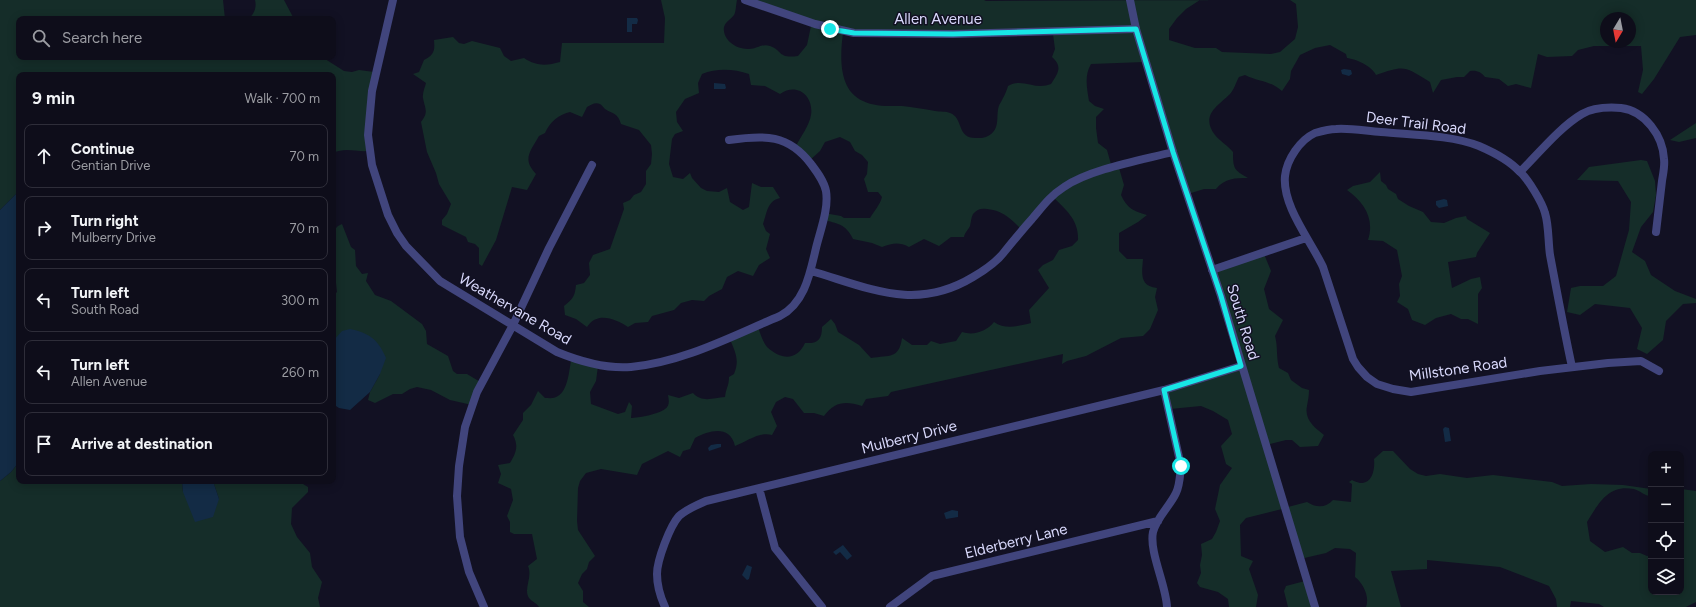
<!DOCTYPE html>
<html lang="en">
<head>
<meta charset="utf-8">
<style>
  :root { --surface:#0e0d1a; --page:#1c1b27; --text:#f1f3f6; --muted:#9b9ca2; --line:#2e2d39 }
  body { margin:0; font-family:Figtree,sans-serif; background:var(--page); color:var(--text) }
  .controls { position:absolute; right:12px; bottom:12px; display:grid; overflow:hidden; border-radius:8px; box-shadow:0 2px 10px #0003 }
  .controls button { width:36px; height:36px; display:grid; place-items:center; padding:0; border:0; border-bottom:1px solid var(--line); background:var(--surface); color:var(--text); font:20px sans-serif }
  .compass { position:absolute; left:1600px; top:12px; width:36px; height:36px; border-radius:50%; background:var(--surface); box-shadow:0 2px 10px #0003; rotate:190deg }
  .stop { position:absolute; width:12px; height:12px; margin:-9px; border:3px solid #18e6e6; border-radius:50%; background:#fff }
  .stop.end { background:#18e6e6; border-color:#fff; box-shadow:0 1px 4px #0008 }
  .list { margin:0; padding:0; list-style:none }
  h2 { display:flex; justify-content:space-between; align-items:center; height:52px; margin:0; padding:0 16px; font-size:17px }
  h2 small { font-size:13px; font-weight:400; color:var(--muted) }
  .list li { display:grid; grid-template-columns:26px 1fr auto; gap:12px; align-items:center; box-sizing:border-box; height:64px; margin:0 8px 8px; padding:0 8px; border:1px solid var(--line); border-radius:8px }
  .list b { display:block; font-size:15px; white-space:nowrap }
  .list p { margin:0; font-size:13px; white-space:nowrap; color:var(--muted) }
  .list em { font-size:13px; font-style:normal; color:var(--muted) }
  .icon { flex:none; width:22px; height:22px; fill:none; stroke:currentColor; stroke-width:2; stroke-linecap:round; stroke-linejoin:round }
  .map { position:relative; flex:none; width:1696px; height:607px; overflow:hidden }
  .search { position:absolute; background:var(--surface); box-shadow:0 2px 10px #0003; left:16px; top:16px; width:320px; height:44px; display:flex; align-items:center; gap:10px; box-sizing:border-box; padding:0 14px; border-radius:8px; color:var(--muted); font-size:15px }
  .panel { position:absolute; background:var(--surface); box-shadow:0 2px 10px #0003; left:16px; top:72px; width:320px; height:412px; border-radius:8px }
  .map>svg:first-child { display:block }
</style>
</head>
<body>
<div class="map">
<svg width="1696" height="607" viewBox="0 0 1696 607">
  <rect width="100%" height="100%" fill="#121123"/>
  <path fill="#152d29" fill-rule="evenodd" d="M0,0h223l2,19h-206v38h303l22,14 8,1 7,-2 15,2 -6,79c-12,1 -23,-4 -35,2v-78h-314v116l-19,19z
    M255,0h29l10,19h-47c7,-3 10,-12 8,-19z
    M661,0h76c-1,4 -1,12 -3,15 -4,5 -8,6 -10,12 -2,13 13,23 25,22 8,0 13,-6 21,-3 12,4 8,13 28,10l9,-11 4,-19 -70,-26h243l2,1 223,-1h-9l-14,9 -9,9 -8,11v11l26,8h21l6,4 49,2 9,-2 15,-13 3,-12 -2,-23 -6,-4h406v35l-16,2 -26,42 -12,15 -4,-2 5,-22 -2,-24h-47l-16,4 -6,6 -25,1 -9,-3 -7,34 -15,-4 -8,2 -9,-7 -14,-2c-4,-5 -8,-7 -15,-6l-6,6h-7l-16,3 -8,13 -3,-11c-26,-16 -25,-17 -54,-7 -4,-9 -20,-16 -29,-17l-1,-4 -16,-9 -15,3 -15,7 -9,16 -1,8 -8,12c-13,-11 -23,-9 -37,-16l-6,2c-3,5 -5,13 -9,17 -12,12 -30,21 -15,41 4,5 13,11 18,17 0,17 1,18 15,26 -13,0 -23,0 -32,11h-12l-16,5 -44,-132 -53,2c-7,12 -4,24 -2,37l6,5 9,3 -8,8v11l2,15 9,7 5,18h7l5,17 -3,10c6,13 12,16 26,20l-9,7 -19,11v18l8,8h16c-1,14 -4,27 14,29l-2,9 3,13 -8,19 -7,7 -22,2 -35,18 -19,5 -5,3 1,-10 -172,38 -3,4 -22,3 -4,7c-16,-5 -27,-5 -38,10l-10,-3h-10l-11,-14 -8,-2 -9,5 -5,10 6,14 -5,9c-12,-4 -26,7 -37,11 -5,-21 -25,-16 -40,-8l-5,11 -7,2 -3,6 -12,-6 -26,13 -5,11 -36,-6 -15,4 -6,8 -2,7 -1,33 1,9 17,26 -6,6 -2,7 -5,5 -4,9 5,8v11l6,5h-50c-2,-4 -7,-5 -10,-9 -6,-9 4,-21 -1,-32l9,-7 -5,-25h-18l-4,-2v-10l-3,-6 6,-16 -2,-11 -13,-6 3,-9 -3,-9 12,-2c6,-10 9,-17 3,-28l10,-15v-7l8,-8 7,-14 7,7c4,0 9,1 13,-2 10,-6 11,-25 13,-35l27,5 -2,15 -6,11 1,12 27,10 7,-2 4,-10 3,4 -1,12c7,0 28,-4 34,-9 5,-3 4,-9 3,-14l11,3 14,-5c9,10 20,5 32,4 1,-9 4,-11 4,-20l5,-3c6,-14 1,-22 -4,-35l28,-12c2,6 5,15 9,20 14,13 30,14 38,-4 13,1 17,-4 17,-16l9,-8 4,5 3,8 21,13 12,13c19,-3 28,1 31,-20l10,7h15l4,-4 9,3 16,-3 6,-9c12,4 25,-1 32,-10 11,8 25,4 37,1l-2,-13 20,-22 -11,-18 5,-5 10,-5 6,-10 13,-4 6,-6c1,-20 -12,-30 -25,-43l-32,32c-10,-10 -19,-19 -34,-20 -6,-1 -10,0 -14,5 -2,4 -2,8 -3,12 -2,4 -5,6 -6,11h-13l-12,9 -15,-7 -15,8c-10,-5 -16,-4 -27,0l-10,-4 -19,-4c-7,-15 -16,-16 -30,-19l1,-7 17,3 3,2h26c4,-7 10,-13 12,-21l-4,-5h-10l-4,-13 3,-5 1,-12 -6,-7 -7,-4 -5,-9 -10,-5 -15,5 -5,9 -11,10 -13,-15c4,-8 14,-22 15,-31 3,-19 -14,-33 -31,-21l-15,-8 -14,-1 -2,-11c-15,-5 -32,-6 -47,0l-4,9 1,10 -14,6 -9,13 1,10 6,9 -8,3 -3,5 -3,25 4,13 10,2 7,-6 2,5 9,10 6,3 12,1 8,-4 3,14 13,8 6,-3 3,-24 9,4h12l7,11c-13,3 -13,15 -17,26l3,7 4,3 -4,15 4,9 -11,7 -6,11 -15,-5 -11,6 -5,12 -13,7 -5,5 -12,-1 -11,3 -7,7 -22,6 -4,6 -13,1 -7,4c-12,-8 -31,-16 -41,0l-11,-8 -11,-4 -1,-9c9,-7 11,-10 12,-21l8,-2 6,-8 -1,-12 4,-8 17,-6 14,-40 -1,-6 7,-3 4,-5 7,-3 5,-8v-13l5,-7 1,-10 -1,-9 -12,-15 -18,-6c-3,-11 -8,-10 -16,-15 -2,-2 -3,-4 -5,-5 -5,-2 -9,1 -13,3l-5,10 -12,-5c-12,3 -20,10 -25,21l-6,3c-9,16 -17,23 -3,38l-9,16 -15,-3 -16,53 -14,26 -3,-2v-16l-4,-4 -7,-2 -2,-5 -24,-12v-5l5,-6 4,-10 -12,-20 -3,-11 -9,-21 -6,-30c8,-10 4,-13 2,-24 -1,-4 2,-11 3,-15l-13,-9 6,-2 5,-12c10,-5 11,-9 10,-20l19,-3 6,6 5,1 8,-3 28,7 4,8 7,5 13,-3c12,8 22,8 36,4l2,-19h102l1,-25zM1606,18h24v24h-24zM843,33l210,1 2,15 -3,8c11,10 6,16 -1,27 -3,1 -7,2 -10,2 -11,0 -22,-7 -33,0 -2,7 -4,10 -7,16 -8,11 3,27 -15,35 -3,1 -5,1 -9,1 -21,1 -13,-20 -27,-25 -4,-2 -10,-1 -15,-2 -11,-2 -22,-4 -33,-5 -12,0 -27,1 -39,-5 -25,-11 -23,-45 -20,-68z
    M1696,123v15l-17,4 -9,-2z
    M1641,160l6,1 8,20 1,14 -3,17 -12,15 -9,25 13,9 6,14 24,16 21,8v4l-13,1 -17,17 -3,19 -16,14 -10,-5 5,-21 -12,-20 -35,-4 -15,11 -13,-3 4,-24 9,-2h23l13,-10 13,-46 2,-28 -13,-21 -41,-1 12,-13z
    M1380,172l1,9 5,4 2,4 8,5 2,5 11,7 14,6 8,10 13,1 12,-5 10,-2 1,3 23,14 -13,20 -1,4 -28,5 4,26 19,-9 9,-2 2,11 -4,6v30l-10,-5h-7l-10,-5 -15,4 -11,7 -13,-5 -4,-11 -11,-7 3,-6 -1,-12 3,-8 -5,-26 -14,-9 -15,-1c7,-21 -4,-38 -21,-50l6,-4 17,-4z
    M342,224l9,23 4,3 1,16 6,8 6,-1 -2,8 9,14 16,6 31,23 4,7 1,13 21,12 5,15 4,3h10l15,9 -10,22 -22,-5 -19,-10 -14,-3 -7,2 -8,5h-9l-18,9 -7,-3 2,-8 10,-18 -47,-33v-45l4,-4 -1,-9 -3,-3v-49l5,-5z
    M1264,254l7,17 -7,18 5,20 14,11 -8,16c3,11 1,20 4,32l9,5 3,7 11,8 7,2c0,6 -1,10 -2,16 -3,14 8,22 17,29l-6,11 -18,1 -8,-7h-6l-20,5 16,64 -36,9 -6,7 1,31 12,5 -4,8 9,26 -2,12h-27l-1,-8 -10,-7 -18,-5 -3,-4 4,-10 -1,-8 2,-10 -1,-11 11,-5 4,-7 4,-11 -5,-12 5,-24 12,-17 -6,-4 -5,-18 11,-12 -4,-14 -15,-9 -12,-5 -31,3 -4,-16 74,-26 -28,-94z
    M1383,451h10l17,18 8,5 8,2 14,-2 27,4 26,-3 59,7 10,4 29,-2 32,1 28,4v7c-7,0 -10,-5 -17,-7 -26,-5 -35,14 -47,33l3,19 15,11 18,-5 9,6h8l7,3 4,-1v37h30v-103l15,2v111l-10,5h-82l-5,-3 -28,-3 -1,6h-13l-1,-8 -7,-13 -49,-19 -73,-7v9l-36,2 10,36h-35c4,-10 -3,-24 -11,-30l1,-24 -6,-4 -15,-1 -9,5 -26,6 -12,-52 19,-5c9,6 19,6 26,-2l18,2 1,-18 -3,-2 3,-2c2,1 7,3 9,3 12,0 14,-15 13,-24z
    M19,462v19h163l1,11 36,7 -6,-18h85l10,6v5l-16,16 -1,16 6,13 13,16 2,14 10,15 -4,16 2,9h-320v-126l11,-9z
    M1305,581l10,26h-27l-4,-16 2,-5z"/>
  <path fill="#132b45" d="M627,18h10l1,2 -1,4h-5v8h-5z
    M1344,69l7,1 1,4 -3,2 -7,-2 -1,-4z
    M714,83l11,1 1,4 -1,1h-11z
    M19,191v271l-8,10 -11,9v-271z
    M1444,199l3,1 1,6 -9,2 -3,-3v-4z
    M350,329c19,4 28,10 36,29l-6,16 -10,18 -20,18 -11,-2 -6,-4v-63l9,-10z
    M1445,427l4,1 2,13 -6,1 -2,-13z
    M717,444h4v3l-12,4 -1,-3 3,-3z
    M182,481h31l6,18 -6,18 -18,5 -12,-30z
    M952,510l6,1v6l-12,2 -2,-6z
    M843,545l9,11 -5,4 -7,-8 -4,3 -3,-3z
    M747,565l5,2 -3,12 -2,1 -5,-5z"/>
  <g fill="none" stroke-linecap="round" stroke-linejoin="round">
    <path stroke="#41457d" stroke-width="8" d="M393,0l-21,91 -4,44 4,30 16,50 9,18 9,13 34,35 117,71c22,9 49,17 74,15 53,-5 101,-31 149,-51 25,-13 30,-43 36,-68 4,-17 13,-39 10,-57 -2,-10 -9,-19 -15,-27 -23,-30 -46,-29 -82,-24
      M745,0l70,24 39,9 99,1 183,-5
      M1520,172c19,-19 40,-45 62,-58 12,-7 26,-7 39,-6 24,3 42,28 43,51 1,7 -1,15 -2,22 -2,17 -4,34 -6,51
      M1212,270l94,-32
      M811,271c59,17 104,41 162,6 12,-7 24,-15 32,-26 9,-11 18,-22 27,-32 11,-13 18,-23 32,-32 26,-18 78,-27 109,-35
      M1572,367c-8,-37 -15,-75 -22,-112 -2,-14 -1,-29 -5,-42 -3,-11 -17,-34 -25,-41 -10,-11 -27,-20 -41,-26 -28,-11 -67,-11 -98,-14 -15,-1 -30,-4 -45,-3 -7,0 -14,2 -21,4 -15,7 -28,26 -30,43 -3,30 26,65 38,91l30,92 5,8 9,10 10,7 16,5 18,3 129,-21 68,-8 33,-2 18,10
      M1164,390l17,76c-1,8 -1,19 -5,27 -6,13 -19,24 -23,39 -4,20 13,53 14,75
      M759,488l16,60 47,59
      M484,607l-15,-35 -9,-35 -3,-41 2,-30 6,-39 12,-35 36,-67 36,-77 43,-83
      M665,607c-5,-11 -8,-21 -8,-33 0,-14 13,-48 22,-58 8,-7 18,-11 27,-15l458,-111 77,-24
      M890,607l42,-31 226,-55"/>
    <path stroke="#41457d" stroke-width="8" d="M1130,0l6,29 37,123 48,144 94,311"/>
  </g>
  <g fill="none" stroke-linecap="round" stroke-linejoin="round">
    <path stroke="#18e6e6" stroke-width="5" d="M830,29l24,4 99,1 183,-5 37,123 48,144 20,70 -77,24 17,76"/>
  </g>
  <g text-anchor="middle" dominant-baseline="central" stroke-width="3" stroke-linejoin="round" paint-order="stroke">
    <g font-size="15" fill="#d8d8fb" stroke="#121123">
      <text x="938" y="19">Allen Avenue</text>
      <text transform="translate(1416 123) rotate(7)">Deer Trail Road</text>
      <text transform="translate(515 309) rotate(30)">Weathervane Road</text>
      <text transform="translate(1243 322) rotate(73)">South Road</text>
      <text transform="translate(1458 369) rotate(-8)">Millstone Road</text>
      <text transform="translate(909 437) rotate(-14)">Mulberry Drive</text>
      <text transform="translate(1016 541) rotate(-14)">Elderberry Lane</text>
    </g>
  </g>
</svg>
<div class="controls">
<button>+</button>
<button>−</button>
<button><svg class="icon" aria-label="locate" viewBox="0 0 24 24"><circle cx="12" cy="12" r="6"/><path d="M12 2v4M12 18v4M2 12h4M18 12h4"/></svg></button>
<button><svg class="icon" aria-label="layers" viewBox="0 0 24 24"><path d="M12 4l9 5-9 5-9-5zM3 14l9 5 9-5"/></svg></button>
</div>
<svg class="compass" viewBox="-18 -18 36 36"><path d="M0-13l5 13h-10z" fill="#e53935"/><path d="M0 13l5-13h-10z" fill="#9b9ca2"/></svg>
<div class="stop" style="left:1181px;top:466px"></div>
<div class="stop end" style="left:830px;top:29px"></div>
<div class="search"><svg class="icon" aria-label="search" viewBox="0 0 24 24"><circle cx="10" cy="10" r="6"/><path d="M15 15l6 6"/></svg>Search here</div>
<section class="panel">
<h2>9 min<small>Walk · 700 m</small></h2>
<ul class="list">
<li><svg class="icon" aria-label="ahead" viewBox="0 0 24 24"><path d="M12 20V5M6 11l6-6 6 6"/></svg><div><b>Continue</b><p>Gentian Drive</p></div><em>70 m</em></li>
<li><svg class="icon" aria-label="right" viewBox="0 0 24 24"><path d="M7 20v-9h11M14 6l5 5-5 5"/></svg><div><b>Turn right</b><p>Mulberry Drive</p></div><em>70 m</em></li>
<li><svg class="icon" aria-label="left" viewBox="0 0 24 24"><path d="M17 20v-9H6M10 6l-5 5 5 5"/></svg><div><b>Turn left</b><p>South Road</p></div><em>300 m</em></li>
<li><svg class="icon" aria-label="left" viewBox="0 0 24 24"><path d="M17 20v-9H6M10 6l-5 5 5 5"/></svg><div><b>Turn left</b><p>Allen Avenue</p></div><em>260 m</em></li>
<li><svg class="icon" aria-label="arrive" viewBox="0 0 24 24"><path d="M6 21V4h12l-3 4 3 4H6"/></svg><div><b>Arrive at destination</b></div></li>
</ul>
</section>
</div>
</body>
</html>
